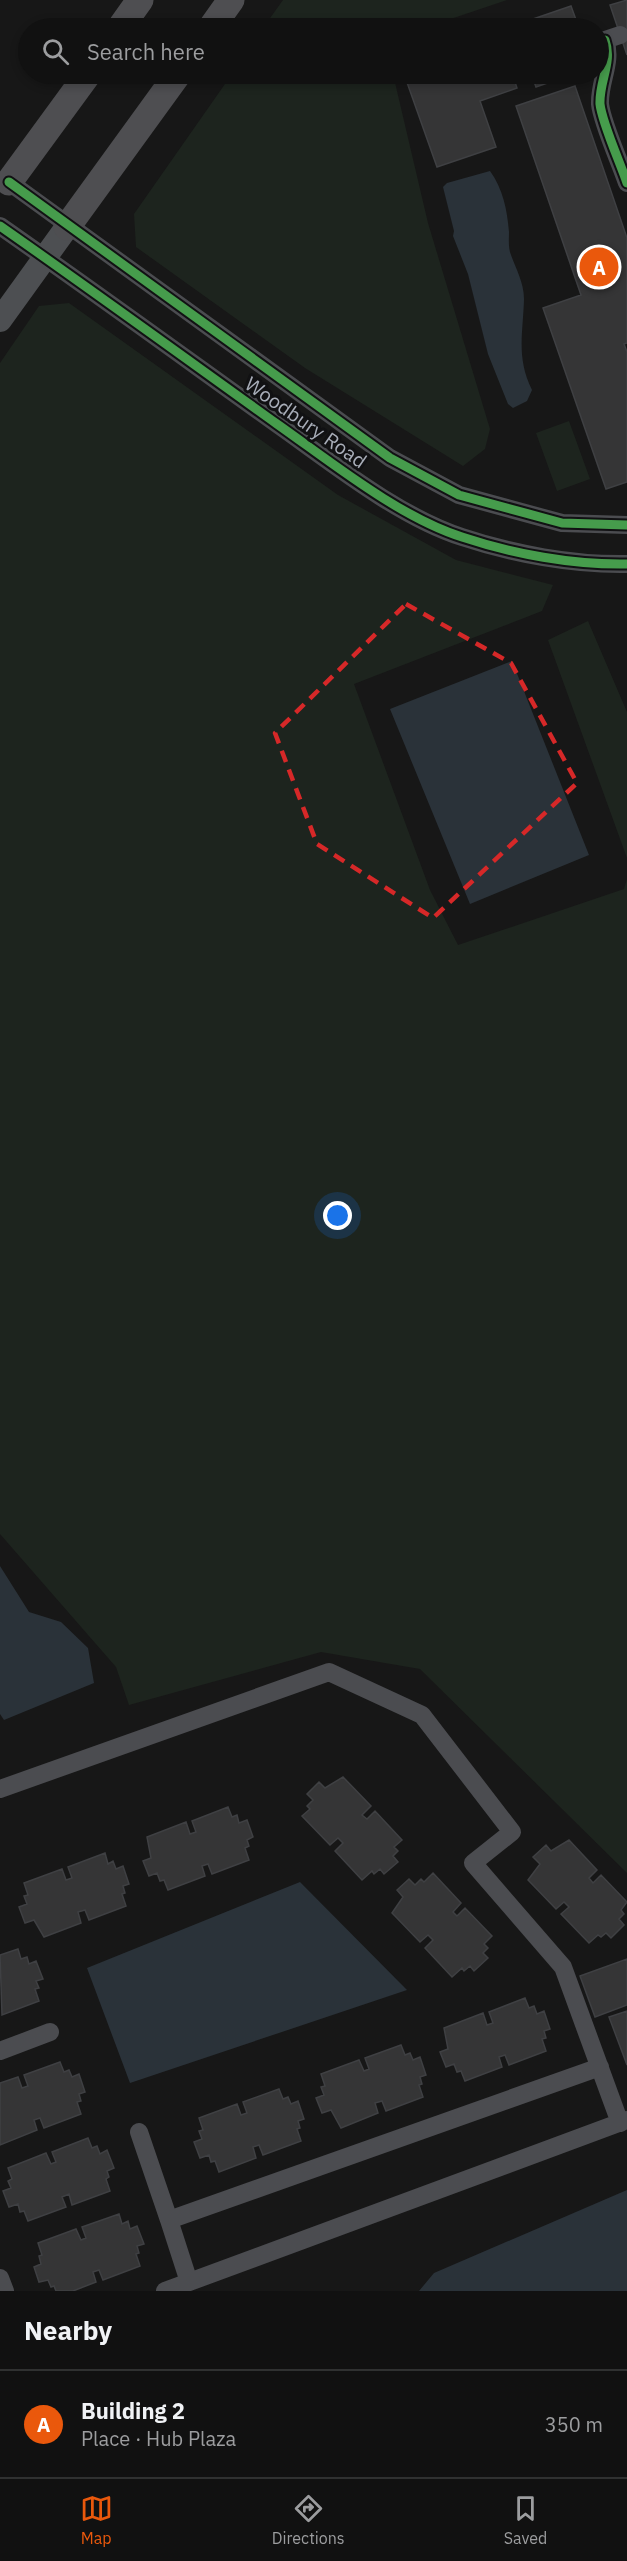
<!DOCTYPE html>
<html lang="en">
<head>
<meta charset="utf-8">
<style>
  :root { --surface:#111; --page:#1a1a1a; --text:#f1f3f6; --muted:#9c9d9f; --line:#303131; --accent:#ea580c }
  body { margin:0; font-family:"IBM Plex Sans",sans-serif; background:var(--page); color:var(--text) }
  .you { position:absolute; left:338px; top:1216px; width:21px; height:21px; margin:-15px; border:4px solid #fff; border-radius:50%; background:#1a73e8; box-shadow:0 0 0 9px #1a73e833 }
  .badge { display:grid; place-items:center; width:39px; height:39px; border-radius:50%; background:var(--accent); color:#fff; font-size:20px; font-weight:700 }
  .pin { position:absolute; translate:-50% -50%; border:3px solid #fff; box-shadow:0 2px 6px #0006 }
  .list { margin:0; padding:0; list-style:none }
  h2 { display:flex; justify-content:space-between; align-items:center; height:78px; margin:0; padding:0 24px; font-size:26px }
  h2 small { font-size:20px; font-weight:400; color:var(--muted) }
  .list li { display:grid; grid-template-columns:39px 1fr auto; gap:18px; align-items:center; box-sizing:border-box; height:108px; padding:0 24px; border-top:2px solid var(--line) }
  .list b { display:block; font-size:22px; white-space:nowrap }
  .list p { margin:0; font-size:20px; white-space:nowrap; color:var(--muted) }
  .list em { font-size:20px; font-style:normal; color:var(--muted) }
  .icon { flex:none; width:33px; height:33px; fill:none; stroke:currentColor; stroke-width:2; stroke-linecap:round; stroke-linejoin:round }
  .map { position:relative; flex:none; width:627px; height:2291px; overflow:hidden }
  .search { position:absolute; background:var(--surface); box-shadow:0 3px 9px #0003; left:18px; right:18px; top:18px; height:66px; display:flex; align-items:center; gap:15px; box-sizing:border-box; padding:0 21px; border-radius:33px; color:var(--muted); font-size:22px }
  .sheet { height:186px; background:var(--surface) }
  nav { display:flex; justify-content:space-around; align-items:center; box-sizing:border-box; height:84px; border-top:2px solid var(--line); background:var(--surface); font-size:16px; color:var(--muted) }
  nav a { display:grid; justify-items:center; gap:3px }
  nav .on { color:var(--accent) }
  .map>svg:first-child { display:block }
</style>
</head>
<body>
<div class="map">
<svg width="627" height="2291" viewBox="0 0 627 2291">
  <rect width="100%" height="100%" fill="#171717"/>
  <path fill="#1d241e" d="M283,0h224l-83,28h-161z
    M232,74h161l35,149 62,206 -5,20 -22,17 -158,-98 -169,-121 -2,-33z
    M69,303l269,192 118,65 97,25 -11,26 -188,73 76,206 28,55 166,-56 3,-10v994l-207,-204 -99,-17 -192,53 -13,-38 -116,-133v-1171l39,-57z
    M569,421l21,58 -33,12 -21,-58z
    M588,621l39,91v146l-79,-218z"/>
  <path fill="#2a3239" d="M490,171c13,18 17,38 19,61 0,7 -1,16 2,23 5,14 13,28 13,44 -1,35 -8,58 8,91l-5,11 -14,7 -5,-4 -20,-50 -20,-80 -15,-38 1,-5 -11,-44 4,-4z
    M512,661l77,194 -119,49 -80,-195z
    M0,1566l29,46 32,10 27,26 6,35 -90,37 -4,-6z
    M300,1882l107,108 -277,93 -43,-115z
    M627,2190v101h-208l15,-18z"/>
  <path fill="#353536" stroke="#3f4043" stroke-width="1.5" d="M627,0v55l-17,-50z
    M571,6l8,22h-72z
    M404,74h169l-37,13 -4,-11 -17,6 2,6 -37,13 16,46 -59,20z
    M575,86l52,152v105l-3,1 3,8v130l-21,7 -63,-181 38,-13 -65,-189z
    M343,1777l28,29 -9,9 5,4 8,-8 27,29 -8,7 4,4 -5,5 5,6 -14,12 -4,-5 -6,5 -2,-3 -10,9 -27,-29 8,-8 -5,-5 -8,7 -28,-29 8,-7 -3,-3 6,-6 -6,-6 12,-12 6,6z
    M228,1807l4,10 5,-2 2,8 8,-3 6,17 -6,3 2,6 -4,2 4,12 -37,14 -4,-10 -6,2 3,10 -37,14 -4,-10 -4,1 -3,-8 -8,3 -6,-15 8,-3 -4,-21 39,-15 4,12 6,-2 -4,-11z
    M569,1840l28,30 -8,8 4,5 8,-8 26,27 -6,8 3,4 -5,5 5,6 -13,13 -5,-5 -5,4 -3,-2 -9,8 -28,-29 8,-7 -5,-5 -8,7 -28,-29 12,-16 -7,-7 13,-12 5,6z
    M105,1853l3,11 5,-3 3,8 7,-3 6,18 -6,2 2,7 -3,1 4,12 -37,14 -4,-10 -7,2 3,11 -37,14 -10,-17 -9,3 -6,-16 8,-3 -3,-8 4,-1 -4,-12 38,-14 4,11 6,-2 -4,-11z
    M433,1873l28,30 -8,9 4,4 8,-8 27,28 -8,8 4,4 -5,5 5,5 -14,13 -4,-5 -6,5 -2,-3 -10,9 -27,-29 8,-8 -5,-5 -8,7 -28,-29 11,-16 -6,-7 12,-11 6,6 6,-6 3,3z
    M18,1949l3,10 6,-2 2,7 7,-3 7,18 -7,2 3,7 -4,1 4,12 -37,14 -2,-60z
    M627,1959v46l-32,12 -15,-41z
    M525,1998l4,10 5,-2 3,8 7,-3 6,18 -6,2 2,7 -4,1 4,12 -37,14 -4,-10 -6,2 3,10 -37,14 -4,-10 -4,1 -3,-8 -8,3 -6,-15 8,-3 -4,-21 39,-15 4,12 6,-2 -4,-11z
    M627,2011v54l-18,-48z
    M401,2045l4,10 5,-2 3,7 7,-3 6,18 -6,2 2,7 -3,1 4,12 -37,14 -4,-10 -7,2 3,10 -37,15 -10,-18 -9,3 -6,-15 8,-3 -3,-8 4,-1 -4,-12 38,-14 5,11 5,-2 -4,-11z
    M60,2062l4,10 5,-2 3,7 7,-3 6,18 -6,2 2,7 -4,1 4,12 -37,14 -4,-10 -6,2 3,10 -37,15v-62l18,-6 4,11 6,-2 -4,-11z
    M279,2089l4,10 5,-2 3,7 7,-3 6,18 -6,2 2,7 -3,1 4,12 -38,14 -4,-10 -6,2 3,11 -37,14 -4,-11 -4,1 -2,-7 -9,3 -6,-16 8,-3 -3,-8 4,-1 -4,-12 38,-14 4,11 6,-2 -4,-11z
    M88,2138l4,10 5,-2 3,8 7,-4 7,18 -7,3 2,6 -3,2 4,12 -38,14 -3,-11 -7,3 4,10 -38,14 -4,-10 -4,1 -2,-8 -9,3 -6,-16 8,-3 -3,-7 4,-2 -4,-11 38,-15 5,11 5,-2 -4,-10z
    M119,2214l3,10 6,-3 2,8 7,-3 7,18 -7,2 2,7 -3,1 4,12 -37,14 -4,-10 -6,2 3,10 -23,9h-17l-2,-5 -3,1 -3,-7 -9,2 -5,-15 7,-3 -2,-8 3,-1 -4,-12 38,-14 5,11 5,-2 -4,-11z"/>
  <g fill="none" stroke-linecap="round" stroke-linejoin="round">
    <path stroke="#4b4c50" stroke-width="18" d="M620,35l-15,5c8,22 -6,41 -5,64 2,19 20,58 27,79
      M9,182l381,276 69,37 103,28 65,2
      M0,226c93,65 185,132 277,198 54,38 122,93 185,113 51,17 111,28 165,27
      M0,1789l329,-117 93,43 90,117 -39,31 90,104 57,156
      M0,2051l50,-19
      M139,2132l30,88
      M0,2278l5,13
      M189,2282l-20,-62 431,-153
      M165,2291l462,-171"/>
    <path stroke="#4d4f52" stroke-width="24" d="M0,320l67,-93"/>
    <path stroke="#4e4e51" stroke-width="27" d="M120,28l20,-28
      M211,28l20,-28
      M9,182l79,-108
      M67,227l111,-153"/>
    <g stroke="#111113" stroke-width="13">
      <path id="cycleway" d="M605,40c8,22 -6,41 -5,64 2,19 20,58 27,79
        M9,182l381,276 69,37 103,28 65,2
        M0,226c93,65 185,132 277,198 54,38 122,93 185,113 51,17 111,28 165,27"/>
    </g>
    <use href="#cycleway" stroke="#469c4c" stroke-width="9"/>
  </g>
  <path fill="none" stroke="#d62828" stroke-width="4.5" stroke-dasharray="12 8" stroke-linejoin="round" d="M406,604l105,59 66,120 -144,135 -116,-74 -42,-111z"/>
  <g text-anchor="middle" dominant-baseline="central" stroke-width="6" stroke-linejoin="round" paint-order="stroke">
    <g font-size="20" fill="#a8adb8" stroke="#111113">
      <text transform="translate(306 422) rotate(35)">Woodbury Road</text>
    </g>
  </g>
</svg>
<div class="you"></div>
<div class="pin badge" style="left:599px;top:267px">A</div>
<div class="search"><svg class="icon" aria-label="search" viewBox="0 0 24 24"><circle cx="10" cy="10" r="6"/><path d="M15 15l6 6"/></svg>Search here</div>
</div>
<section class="sheet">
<h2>Nearby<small></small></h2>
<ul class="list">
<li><span class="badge">A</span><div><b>Building 2</b><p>Place · Hub Plaza</p></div><em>350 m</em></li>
</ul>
</section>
<nav>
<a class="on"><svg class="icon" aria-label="map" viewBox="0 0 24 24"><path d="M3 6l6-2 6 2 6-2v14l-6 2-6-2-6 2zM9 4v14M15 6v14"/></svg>Map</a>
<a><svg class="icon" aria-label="directions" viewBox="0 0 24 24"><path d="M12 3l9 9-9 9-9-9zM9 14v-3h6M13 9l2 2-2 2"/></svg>Directions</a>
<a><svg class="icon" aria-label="saved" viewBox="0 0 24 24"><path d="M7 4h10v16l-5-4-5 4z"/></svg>Saved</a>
</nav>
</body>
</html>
